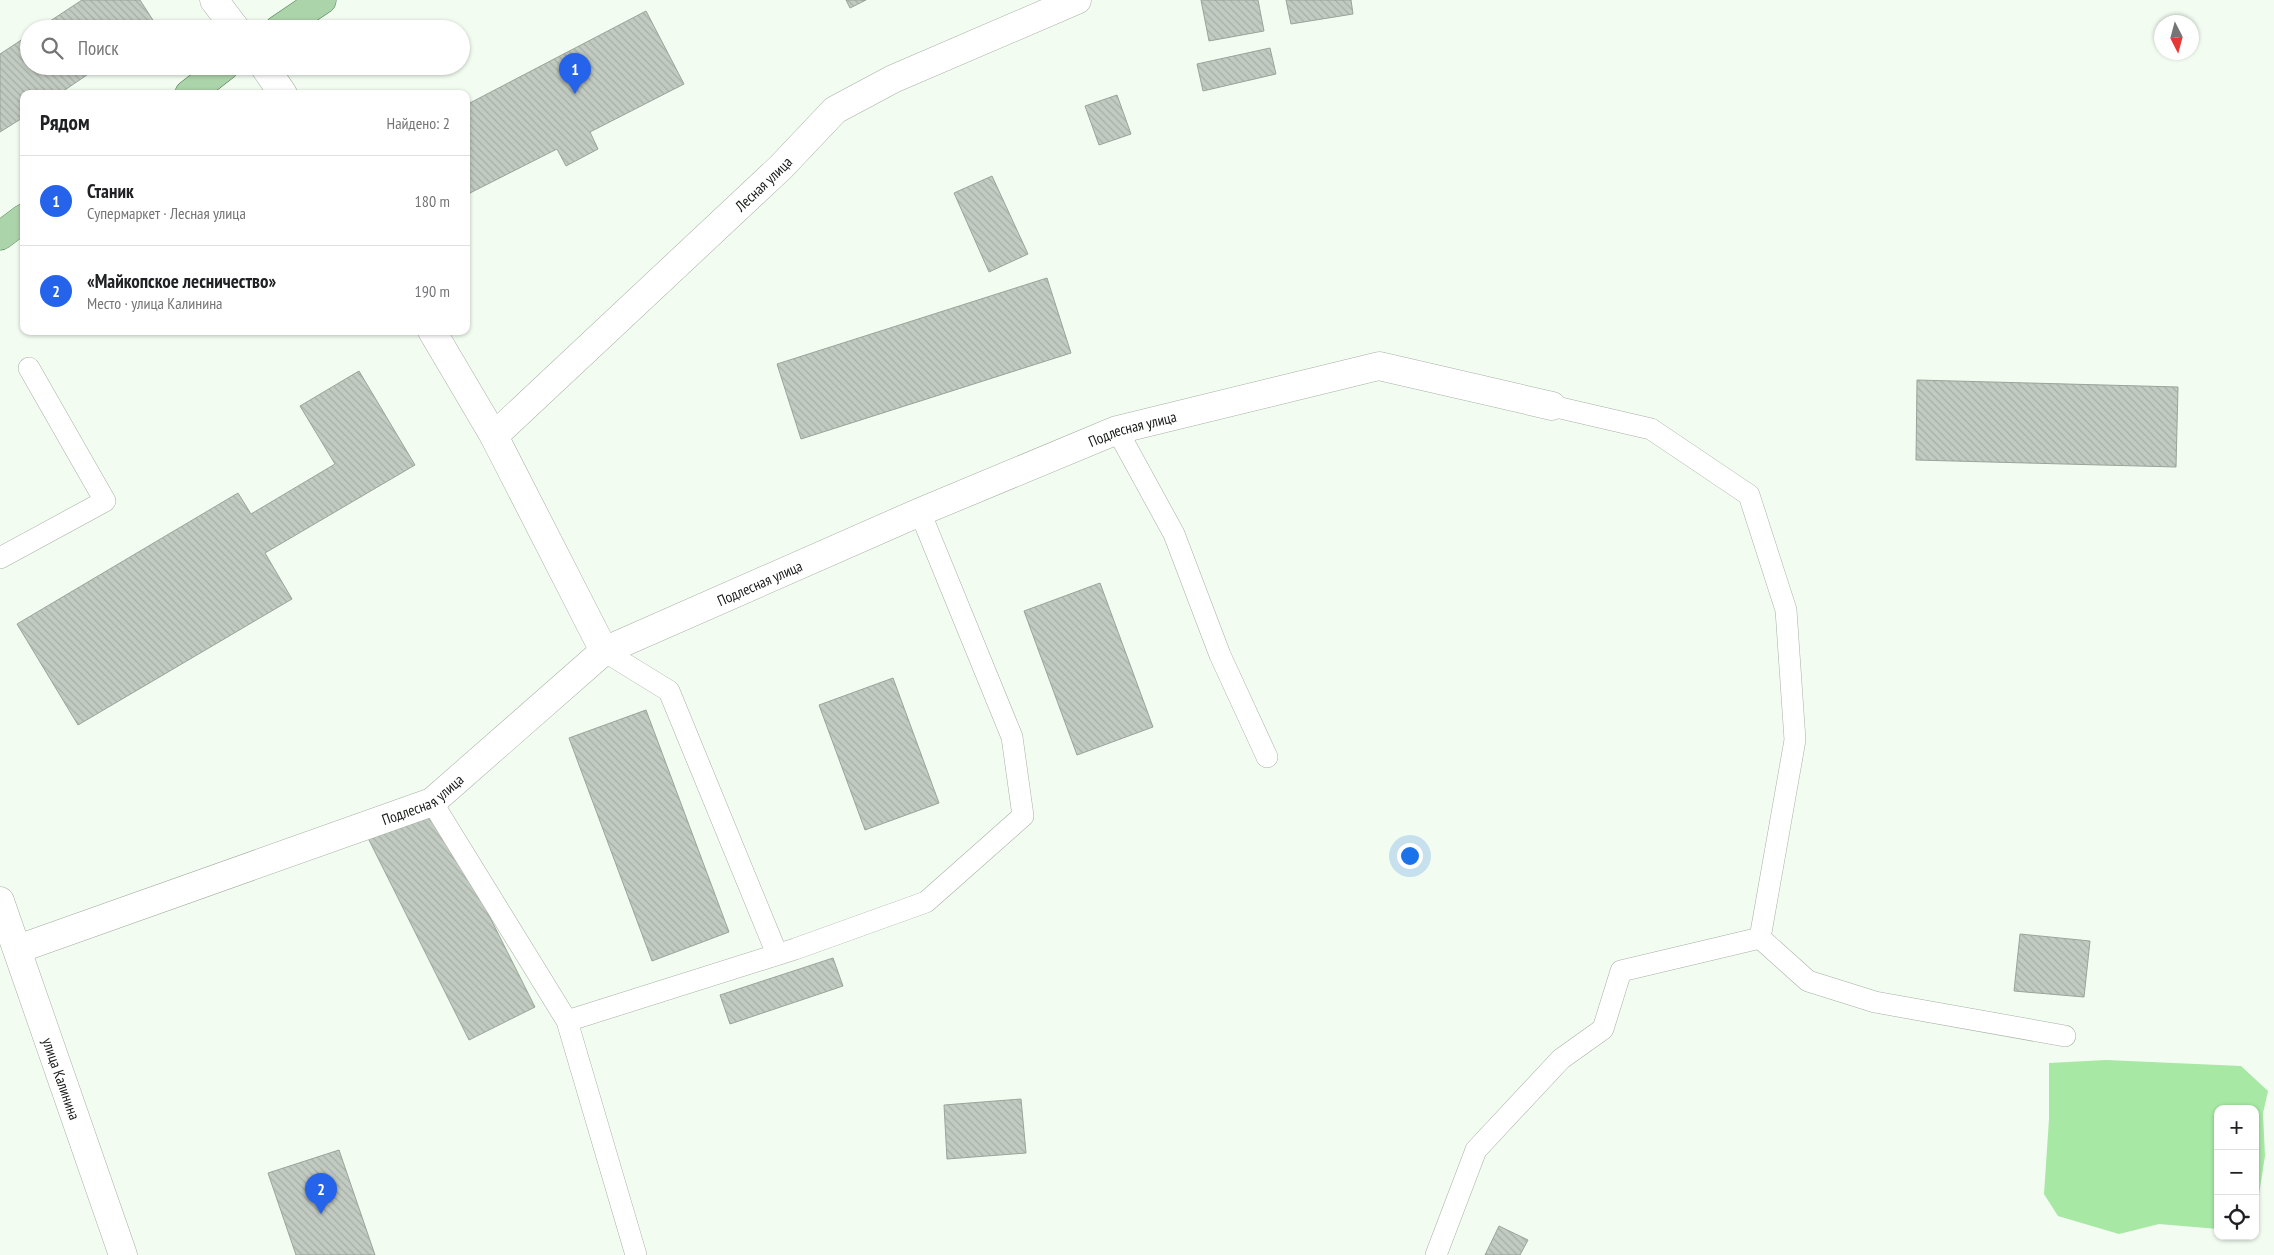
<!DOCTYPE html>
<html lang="ru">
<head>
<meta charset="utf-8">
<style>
  :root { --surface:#fff; --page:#f6f6f6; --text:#202124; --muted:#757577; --line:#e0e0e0; --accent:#2563eb }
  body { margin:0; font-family:"PT Sans Narrow",sans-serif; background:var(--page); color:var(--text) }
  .controls { position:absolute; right:15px; bottom:15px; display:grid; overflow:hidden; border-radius:10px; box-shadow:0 1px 4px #0004 }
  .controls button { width:45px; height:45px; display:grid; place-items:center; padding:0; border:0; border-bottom:1px solid var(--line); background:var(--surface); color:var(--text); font:25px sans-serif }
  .compass { position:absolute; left:2154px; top:15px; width:45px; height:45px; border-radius:50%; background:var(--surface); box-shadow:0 1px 4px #0004; rotate:174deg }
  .you { position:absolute; left:1409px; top:855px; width:18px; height:18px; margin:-12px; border:4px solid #fff; border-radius:50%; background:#1a73e8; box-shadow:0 0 0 8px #1a73e833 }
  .badge { display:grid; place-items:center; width:32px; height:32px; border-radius:50%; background:var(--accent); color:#fff; font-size:16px; font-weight:700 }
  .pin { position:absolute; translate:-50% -41px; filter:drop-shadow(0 1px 2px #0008) }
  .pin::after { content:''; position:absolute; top:26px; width:18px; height:15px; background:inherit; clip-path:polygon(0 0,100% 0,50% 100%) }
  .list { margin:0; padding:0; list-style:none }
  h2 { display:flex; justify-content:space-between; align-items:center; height:65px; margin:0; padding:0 20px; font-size:21px }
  h2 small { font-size:16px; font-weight:400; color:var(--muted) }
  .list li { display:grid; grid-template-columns:32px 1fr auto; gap:15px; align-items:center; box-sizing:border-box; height:90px; padding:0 20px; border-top:1px solid var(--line) }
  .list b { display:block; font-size:19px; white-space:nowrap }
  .list p { margin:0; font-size:16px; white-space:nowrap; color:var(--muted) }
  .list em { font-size:16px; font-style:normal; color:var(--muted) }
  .icon { flex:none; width:28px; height:28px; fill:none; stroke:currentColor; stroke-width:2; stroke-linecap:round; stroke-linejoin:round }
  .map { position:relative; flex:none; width:2274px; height:1255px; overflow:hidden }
  .search { position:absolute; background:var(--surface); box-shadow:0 1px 4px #0004; left:20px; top:20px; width:450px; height:55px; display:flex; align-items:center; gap:12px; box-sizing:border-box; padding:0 18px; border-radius:28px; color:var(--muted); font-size:19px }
  .panel { position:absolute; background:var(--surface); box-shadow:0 1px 4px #0004; left:20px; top:90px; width:450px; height:245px; border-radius:10px }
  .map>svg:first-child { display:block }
</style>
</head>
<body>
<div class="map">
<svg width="2274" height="1255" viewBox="0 0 2274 1255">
  <defs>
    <pattern id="building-back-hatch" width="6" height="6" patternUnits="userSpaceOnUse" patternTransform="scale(1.25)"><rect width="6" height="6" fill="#c2cbc1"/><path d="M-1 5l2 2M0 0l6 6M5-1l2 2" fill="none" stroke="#a6aea5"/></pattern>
  </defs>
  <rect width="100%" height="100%" fill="#f2fcf1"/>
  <path fill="#a7e8a4" d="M2106,1060l135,6 27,25 -5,22 2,43 -10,63v-110h-37v120l-59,-5 -40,10 -61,-18 -14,-22 5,-75v-56z"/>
  <path fill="url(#building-back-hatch)" stroke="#9ba49a" d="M82,0h58l18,28 -120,1z
    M846,0h20l-16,8z
    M1201,0h57l6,31 -55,10z
    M1286,0h65l2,14 -62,10z
    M646,11l38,73 -94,48 8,17 -32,17 -9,-17 -91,46v-90z
    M29,35v31h71l-41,28h-35v23l-24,15v-78z
    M1270,48l6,26 -73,17 -6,-27z
    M1117,95l14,39 -32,11 -14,-39z
    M992,176l36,78 -39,18 -35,-79z
    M1047,278l24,75 -270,86 -24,-75z
    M359,371l56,94 -150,88 27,46 -214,126 -61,-101 221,-131 13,21 84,-50 -35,-58z
    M1917,380l261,7 -2,80 -260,-7z
    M1100,583l53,144 -76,28 -53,-144z
    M893,678l46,125 -74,27 -46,-125z
    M646,710l83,222 -77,29 -83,-223z
    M432,802l103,205 -66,33 -103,-206z
    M2020,934l70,7 -6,56 -70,-6z
    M833,958l10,28 -113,38 -10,-29z
    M1021,1099l5,54 -79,6 -3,-54z
    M339,1150l36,105h-79l-28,-82z
    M1499,1226l29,14 -8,15h-35z"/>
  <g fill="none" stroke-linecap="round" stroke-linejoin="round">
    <g stroke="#a7b0a6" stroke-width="22">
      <path id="lane" d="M1117,430l57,104 46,121 47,102
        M0,558l105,-57 -76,-133
        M604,651l65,40 108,263
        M432,802l135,219 228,-72 131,-47 97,-86 -11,-79 -92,-225
        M1760,938l48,43 67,21 190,34
        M567,1021l69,234
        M1436,1255l40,-105 85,-91 42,-30 18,-58 139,-33 35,-198 -9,-130 -37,-115 -98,-66 -99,-23"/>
    </g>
    <g stroke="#a7b0a6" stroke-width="29">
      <g id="street">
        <path d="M214,0l22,29"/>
        <path d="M264,66l19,28"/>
        <path d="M432,331l62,105 110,215"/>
        <path id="s1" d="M494,436l287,-269 54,-57 58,-31 184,-79"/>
        <path id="s2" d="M0,901l123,354"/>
        <path id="s3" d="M18,949l414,-147 172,-151 316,-139 197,-82 262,-64 173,40"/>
      </g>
    </g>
    <g stroke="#538051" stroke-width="29">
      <path id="primary" d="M279,29l43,-29
        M189,94l36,-28
        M0,236l24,-18"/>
    </g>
    <use href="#lane" stroke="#fff" stroke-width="21"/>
    <use href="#street" stroke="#fff" stroke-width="28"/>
    <use href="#primary" stroke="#acd4aa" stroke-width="28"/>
  </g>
  <g text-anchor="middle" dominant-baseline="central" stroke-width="4" stroke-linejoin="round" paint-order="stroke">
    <g font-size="15" fill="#151815" stroke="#fff">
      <text stroke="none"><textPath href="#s1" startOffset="369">Лесная улица</textPath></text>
      <text stroke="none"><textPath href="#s3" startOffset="1242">Подлесная улица</textPath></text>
      <text stroke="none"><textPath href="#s3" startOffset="838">Подлесная улица</textPath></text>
      <text stroke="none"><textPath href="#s3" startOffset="432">Подлесная улица</textPath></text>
      <text stroke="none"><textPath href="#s2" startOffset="188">улица Калинина</textPath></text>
    </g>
  </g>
</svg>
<div class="controls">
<button>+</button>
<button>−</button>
<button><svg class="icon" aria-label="locate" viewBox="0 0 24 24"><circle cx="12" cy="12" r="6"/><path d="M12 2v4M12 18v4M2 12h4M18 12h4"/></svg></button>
</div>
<svg class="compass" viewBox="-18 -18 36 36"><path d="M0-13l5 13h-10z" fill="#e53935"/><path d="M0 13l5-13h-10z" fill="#757577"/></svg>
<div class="you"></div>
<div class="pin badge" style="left:575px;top:94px">1</div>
<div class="pin badge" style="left:321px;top:1214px">2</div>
<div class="search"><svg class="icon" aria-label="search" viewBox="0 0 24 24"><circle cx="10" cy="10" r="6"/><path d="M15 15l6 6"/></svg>Поиск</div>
<section class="panel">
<h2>Рядом<small>Найдено: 2</small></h2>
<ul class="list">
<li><span class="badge">1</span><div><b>Станик</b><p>Супермаркет · Лесная улица</p></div><em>180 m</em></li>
<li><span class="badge">2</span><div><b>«Майкопское лесничество»</b><p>Место · улица Калинина</p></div><em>190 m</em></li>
</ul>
</section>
</div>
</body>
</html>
